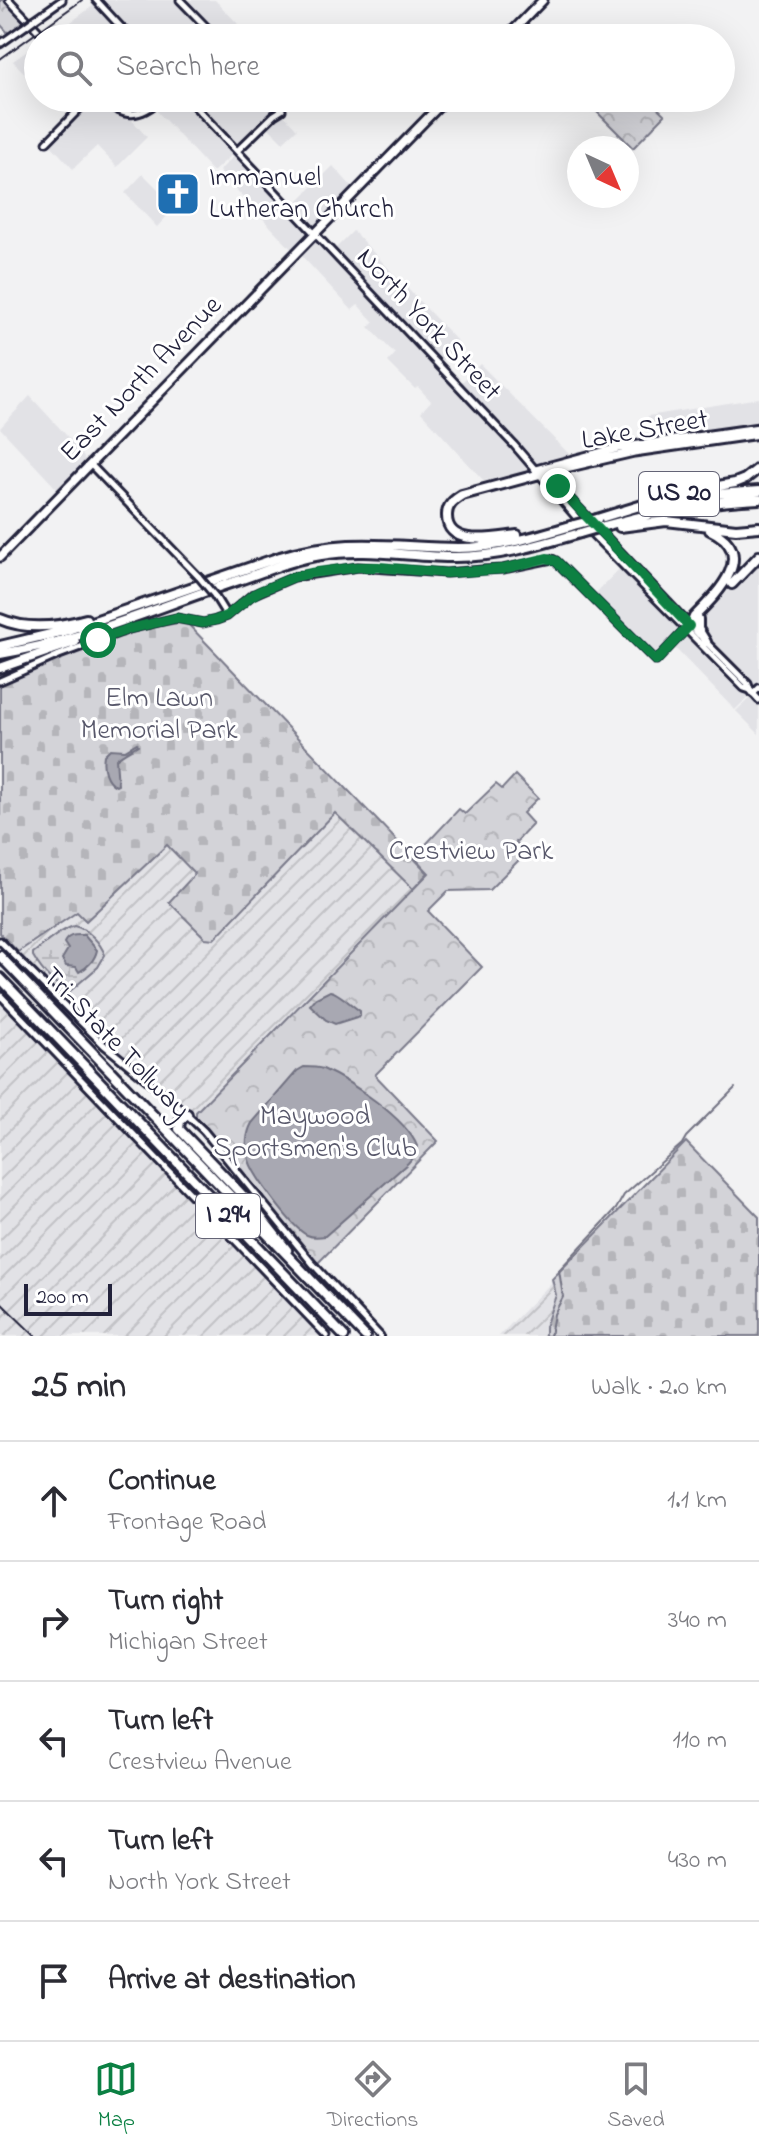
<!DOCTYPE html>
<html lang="en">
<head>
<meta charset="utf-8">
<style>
  :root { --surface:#fff; --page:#f7f7f7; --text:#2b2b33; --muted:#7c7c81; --line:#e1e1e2; --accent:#0b8043 }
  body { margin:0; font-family:"Indie Flower",sans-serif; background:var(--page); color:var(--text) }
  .compass { position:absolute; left:567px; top:136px; width:72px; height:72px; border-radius:50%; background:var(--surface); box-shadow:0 8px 32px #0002; rotate:136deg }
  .scale { position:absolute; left:24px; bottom:20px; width:88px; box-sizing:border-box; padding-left:8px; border:4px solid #22223b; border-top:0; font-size:22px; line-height:28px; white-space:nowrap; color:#22223b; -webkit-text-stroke:6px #fff; paint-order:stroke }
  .stop { position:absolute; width:24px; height:24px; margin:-18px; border:6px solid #0b8043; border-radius:50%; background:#fff }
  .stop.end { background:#0b8043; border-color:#fff; box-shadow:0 2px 8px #0008 }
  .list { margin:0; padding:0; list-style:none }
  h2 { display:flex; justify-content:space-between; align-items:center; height:104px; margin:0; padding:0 32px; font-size:34px }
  h2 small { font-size:26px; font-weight:400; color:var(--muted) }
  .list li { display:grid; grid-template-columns:52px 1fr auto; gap:24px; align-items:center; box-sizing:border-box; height:120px; padding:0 32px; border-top:2px solid var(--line) }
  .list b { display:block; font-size:30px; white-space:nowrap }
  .list p { margin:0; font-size:26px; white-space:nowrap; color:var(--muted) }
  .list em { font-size:26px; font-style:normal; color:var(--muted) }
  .icon { flex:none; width:44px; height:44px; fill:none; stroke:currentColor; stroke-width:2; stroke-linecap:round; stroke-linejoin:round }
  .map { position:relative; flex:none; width:759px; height:1336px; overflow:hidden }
  .search { position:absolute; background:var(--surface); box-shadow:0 8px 32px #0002; left:24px; right:24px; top:24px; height:88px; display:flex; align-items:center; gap:20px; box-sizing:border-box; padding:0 28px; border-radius:44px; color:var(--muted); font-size:30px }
  .sheet { height:704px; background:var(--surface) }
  nav { display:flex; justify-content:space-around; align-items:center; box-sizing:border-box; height:112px; border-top:2px solid var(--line); background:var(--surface); font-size:22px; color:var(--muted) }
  nav a { display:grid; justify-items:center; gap:4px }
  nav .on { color:var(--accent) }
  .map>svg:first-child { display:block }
</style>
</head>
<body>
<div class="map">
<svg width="759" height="1336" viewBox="0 0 759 1336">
  <defs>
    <pattern id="industrial-furrows" width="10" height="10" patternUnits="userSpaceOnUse" patternTransform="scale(2)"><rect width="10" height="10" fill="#e2e2e6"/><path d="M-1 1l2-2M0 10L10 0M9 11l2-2" fill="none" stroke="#c2c2c6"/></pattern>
    <pattern id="forest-crowns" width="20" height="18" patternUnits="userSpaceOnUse" patternTransform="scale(2)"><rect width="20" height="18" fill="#d3d3d8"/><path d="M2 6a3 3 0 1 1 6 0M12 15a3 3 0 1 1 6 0" fill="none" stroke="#b5b5ba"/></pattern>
    <pattern id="wetland-marsh" width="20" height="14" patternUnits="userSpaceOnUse" patternTransform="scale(2)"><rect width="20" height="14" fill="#d3d3d8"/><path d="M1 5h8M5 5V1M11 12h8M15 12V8" fill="none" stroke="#b5b5ba"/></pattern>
    <pattern id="cemetery-stones" width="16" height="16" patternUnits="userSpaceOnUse" patternTransform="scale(2)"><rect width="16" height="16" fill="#d3d3d8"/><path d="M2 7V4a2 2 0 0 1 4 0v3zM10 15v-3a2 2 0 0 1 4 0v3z" fill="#b5b5ba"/></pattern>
  </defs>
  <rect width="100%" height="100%" fill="#f2f2f3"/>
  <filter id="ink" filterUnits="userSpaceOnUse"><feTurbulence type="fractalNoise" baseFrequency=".0125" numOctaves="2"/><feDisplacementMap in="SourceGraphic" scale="16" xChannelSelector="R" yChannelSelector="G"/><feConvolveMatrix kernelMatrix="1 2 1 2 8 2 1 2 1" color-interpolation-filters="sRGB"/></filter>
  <g filter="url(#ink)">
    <path fill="#e2e2e6" d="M103,0h73l36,38h-79l-33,-36z
      M183,0h32l23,24 -15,14h-5z
      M97,3l32,35h-80z
      M36,45l2,1v27l-7,7 -18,-19z
      M95,98l16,13 18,6 18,20 -30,30 -20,-21 -24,23 -23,-25z
      M106,98h53l-17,12 -10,2 -10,-2z
      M167,98h17l51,54 -22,20 -58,-63z
      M190,98h78l11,11 -42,39z
      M281,112l16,17 -14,13 -16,-16z
      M236,154l75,79 -18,18 -74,-80z
      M333,166l21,23 -39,40 -22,-23z
      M143,174l17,17h7l12,12 -22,24 -32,-34z
      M353,231l106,112 -18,19 -106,-113z
      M313,240l5,1 211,225 -1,5 -44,10 -63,-69 10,-11 -13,-14 -3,2 -27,-27 7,-8 -26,-27 5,-5 -16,-17 -6,5 -52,-56z
      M480,364l93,94 -34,8 -78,-83z
      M30,396l49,53 6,11 -28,29 -57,-61z
      M759,398v24l-89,12h-19l-3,-18z
      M759,559v140l-68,-70z
      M622,566l63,62 -29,31 -63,-63z
      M688,629l64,64 -17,17 -63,-65z
      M753,695l6,6v33l-23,-23z"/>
    <path fill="url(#industrial-furrows)" d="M335,812l78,77 -217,223 -87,-67 -93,-92 62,-41 9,9 80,-76 28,29 19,65z
      M0,993l327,343h-327z
      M552,1282l4,13 -11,32v9h-46z"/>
    <path fill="url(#forest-crowns)" stroke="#7a7a8a" stroke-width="2" d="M0,0h5l21,23 -16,12 -10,-11z
      M595,98h52l18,17 -32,33 -44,-44z
      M515,775l23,23 -15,15 10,11 -17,18 10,11 -37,37 -41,1 -20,20 54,56 -107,108 63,66 -121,123 -121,-147v-5l233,-239 -15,-16 45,-48 6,5 31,-30 6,5z"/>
    <path fill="url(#wetland-marsh)" stroke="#7a7a8a" stroke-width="2" d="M74,926c14,3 26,16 31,29l-7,12 -28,24c-16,-6 -29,-21 -37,-35v-3c13,-10 26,-22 41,-27z"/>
    <path fill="url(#cemetery-stones)" stroke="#7a7a8a" stroke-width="2" d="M186,622l242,251 -15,16 -78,-76 -121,126 -9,-1 -36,-36 26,-28 -28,-29 -81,76 -9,-9 -59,40 -18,-19v-249c47,-19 93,-42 142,-54 14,-4 29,-6 44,-8z
      M686,1142l73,75v119h-214v-9l11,-32 -4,-16z"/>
    <path fill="#a8a8b2" stroke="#727282" stroke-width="2" d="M137,743l1,2c-8,5 -15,8 -22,14l2,26 -2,1c-11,-5 -14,-19 -12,-31l6,-6 15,1z
      M84,935l13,15c-2,10 -10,18 -18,22l-3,-5 -10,-1 -4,-7 6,-10 -4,-6c4,-9 12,-8 20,-8z
      M330,991c7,0 21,14 30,20v5l-25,8 -9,-4 -16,-15 6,-7z
      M304,1067c6,0 13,0 19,2 27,12 83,49 94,77l-3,10 -6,7 -83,73c-6,1 -12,2 -18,-1 -14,-6 -54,-60 -58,-75 -4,-12 -3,-26 3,-37l45,-52z"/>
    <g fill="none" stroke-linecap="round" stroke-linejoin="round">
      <path stroke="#727282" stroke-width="2" d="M550,1336l4,-22 9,-17 -4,-27 57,-61 8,-14 58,-51 4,-7 49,-49"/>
      <g stroke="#22223b" stroke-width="11">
        <path id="secondary" d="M9,0l36,38
          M96,0l35,38
          M180,0l37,38
          M35,19l27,-19
          M0,44l27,-19
          M103,98c20,22 38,20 59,0
          M187,98l327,347 68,79
          M47,142l43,-44
          M237,151l37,-36 8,-5 -11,-12
          M90,464l109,113
          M541,474l10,5 7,7 141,149
          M589,531l155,157 6,2
          M214,595l13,21
          M706,642l42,42 2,6 9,10
          M0,681l59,-26 70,-26 47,-11 27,5 13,-3 11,-4 25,-21 42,-18 64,-10 88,6 37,-3 20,-1 49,-10 4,2 100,100 30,-32
          M753,694l6,-6
          M0,941l104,104 64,52 36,34 108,132 68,73
          M0,995l327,341"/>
      </g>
      <g stroke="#22223b" stroke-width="13">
        <path id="primary" d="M506,38l37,-38
          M536,470l82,-22 141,-20
          M540,474l94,-22 125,-18
          M0,557l447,-459"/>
      </g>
      <g stroke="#22223b" stroke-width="14">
        <path id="highway" d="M669,502l34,-7 56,-4
          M597,519l88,-27 50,-9 10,-4 14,-11
          M604,526c51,-14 102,-25 155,-27
          M620,527l46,-6 70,8 23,-2
          M517,535c-20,2 -71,14 -70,-20 0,-10 7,-15 15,-20l78,-21
          M732,584l27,-28
          M0,619c28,12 58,8 86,0
          M698,619v10l8,13
          M691,624l3,-7c24,-24 65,-64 16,-87
          M0,646l68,-16 212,-73c66,-20 112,-10 178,-9 40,0 79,-12 116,-23
          M0,654c82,-13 160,-48 239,-74 27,-9 54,-21 82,-25 44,-8 89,2 134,2 43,0 84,-12 125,-24
          M0,668l75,-26
          M0,956l365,380
          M0,978l344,358
          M187,1114l-7,7 -1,8 70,73 38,48"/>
      </g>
      <use href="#secondary" stroke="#fff" stroke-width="5"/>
      <use href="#primary" stroke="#fff" stroke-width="7"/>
      <use href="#highway" stroke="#fff" stroke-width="8"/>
      <path stroke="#22223b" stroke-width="2" d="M0,59l82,-59
        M0,1302l35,34"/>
      <g stroke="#22223b" stroke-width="11" stroke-linecap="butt">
        <path id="secondary-bridge" d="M27,25l8,-6
          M199,577l15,18"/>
      </g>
      <g stroke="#22223b" stroke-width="14" stroke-linecap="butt">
        <path id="highway-bridge" d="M574,525l23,-6
          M580,533l24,-7"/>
      </g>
      <use href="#secondary-bridge" stroke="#fff" stroke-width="5"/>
      <use href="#highway-bridge" stroke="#fff" stroke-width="8"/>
    </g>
  </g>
  <g fill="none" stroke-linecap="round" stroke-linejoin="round" filter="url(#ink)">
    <path stroke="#0b8043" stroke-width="10" d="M98,640l31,-11 47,-11 27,5 13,-3 11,-4 23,-19 10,-6 34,-14 17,-4 47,-6h20l68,6 57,-4 44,-11 9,3 100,100 33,-35 -131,-140"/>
  </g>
  <defs>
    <g id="church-square" transform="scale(2.3)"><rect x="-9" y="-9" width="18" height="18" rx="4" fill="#1f6fb2" stroke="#fff"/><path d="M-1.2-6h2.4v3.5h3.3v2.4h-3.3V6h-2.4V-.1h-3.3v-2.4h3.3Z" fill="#fff"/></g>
  </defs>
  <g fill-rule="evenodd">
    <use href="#church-square" x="178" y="194"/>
  </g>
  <g text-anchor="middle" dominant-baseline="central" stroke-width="6" stroke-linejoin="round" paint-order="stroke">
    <g fill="#fff" stroke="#646476" stroke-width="2">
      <rect x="639" y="472" width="80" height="44" rx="6"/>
      <rect x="196" y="1194" width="64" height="44" rx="6"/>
    </g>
    <g font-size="26" font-weight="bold" fill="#22223b">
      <text x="679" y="494">US 20</text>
      <text x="228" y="1216">I 294</text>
    </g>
    <g font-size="28" fill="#22223b" stroke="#fff" text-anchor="start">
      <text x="209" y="178">Immanuel<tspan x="209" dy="32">Lutheran Church</tspan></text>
    </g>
    <g font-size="28" fill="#22223b" stroke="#fff">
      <text transform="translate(428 325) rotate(47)">North York Street</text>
      <text transform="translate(142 380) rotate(-46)">East North Avenue</text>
      <text transform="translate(645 431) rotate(-10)">Lake Street</text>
      <text transform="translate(115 1044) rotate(46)">Tri-State Tollway</text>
    </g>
    <g font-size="28" fill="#57576a" stroke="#fff">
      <text x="159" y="699">Elm Lawn<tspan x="159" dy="32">Memorial Park</tspan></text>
      <text x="471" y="852">Crestview Park</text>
      <text x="315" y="1117">Maywood<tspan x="315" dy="32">Sportsmen's Club</tspan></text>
    </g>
  </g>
</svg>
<svg class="compass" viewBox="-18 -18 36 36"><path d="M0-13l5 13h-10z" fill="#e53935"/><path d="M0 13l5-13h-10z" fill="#7c7c81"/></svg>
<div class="scale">200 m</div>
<div class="stop" style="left:98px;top:640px"></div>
<div class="stop end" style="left:558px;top:486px"></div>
<div class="search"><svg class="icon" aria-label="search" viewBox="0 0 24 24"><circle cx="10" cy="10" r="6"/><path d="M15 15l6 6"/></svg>Search here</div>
</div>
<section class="sheet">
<h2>25 min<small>Walk · 2.0 km</small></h2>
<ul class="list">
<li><svg class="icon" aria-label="ahead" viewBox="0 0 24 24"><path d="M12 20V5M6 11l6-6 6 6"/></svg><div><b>Continue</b><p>Frontage Road</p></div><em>1.1 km</em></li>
<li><svg class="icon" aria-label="right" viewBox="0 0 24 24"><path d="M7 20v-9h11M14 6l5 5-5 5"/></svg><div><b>Turn right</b><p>Michigan Street</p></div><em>340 m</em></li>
<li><svg class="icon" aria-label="left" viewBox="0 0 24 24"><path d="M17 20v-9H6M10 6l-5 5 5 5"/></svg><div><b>Turn left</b><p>Crestview Avenue</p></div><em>110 m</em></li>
<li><svg class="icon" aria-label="left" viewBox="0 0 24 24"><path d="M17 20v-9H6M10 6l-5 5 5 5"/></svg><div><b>Turn left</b><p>North York Street</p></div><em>430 m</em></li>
<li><svg class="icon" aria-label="arrive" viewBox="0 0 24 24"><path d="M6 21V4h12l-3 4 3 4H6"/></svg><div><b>Arrive at destination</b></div></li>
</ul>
</section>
<nav>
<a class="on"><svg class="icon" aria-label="map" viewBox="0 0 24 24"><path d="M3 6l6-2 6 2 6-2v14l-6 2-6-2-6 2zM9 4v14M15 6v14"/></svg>Map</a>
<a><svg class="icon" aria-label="directions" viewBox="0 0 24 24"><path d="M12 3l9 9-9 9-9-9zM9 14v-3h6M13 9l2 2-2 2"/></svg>Directions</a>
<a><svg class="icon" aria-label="saved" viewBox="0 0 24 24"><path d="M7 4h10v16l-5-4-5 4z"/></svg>Saved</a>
</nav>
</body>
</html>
